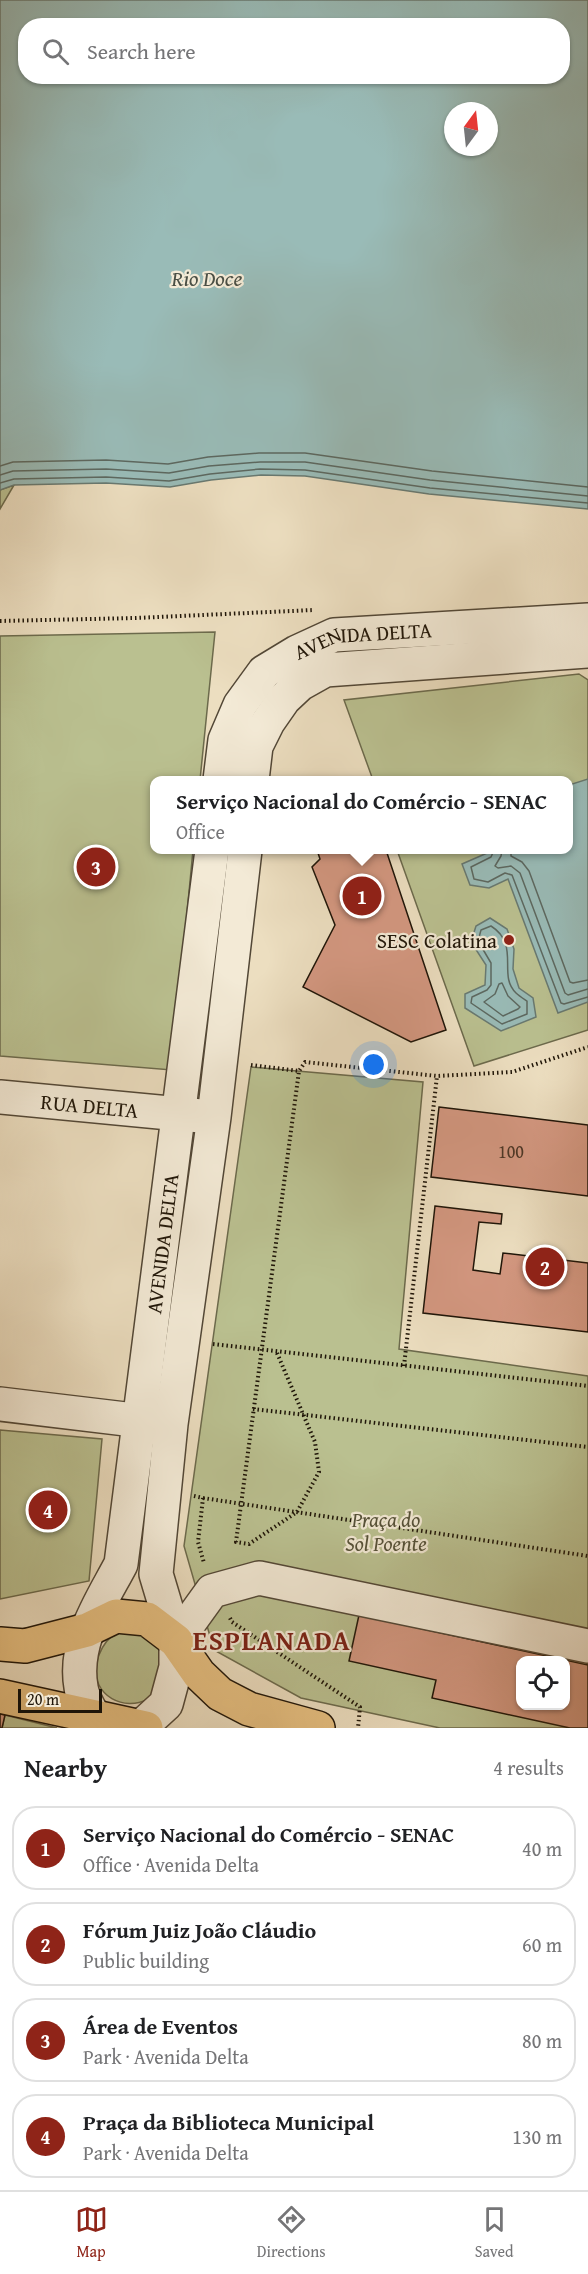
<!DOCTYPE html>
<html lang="en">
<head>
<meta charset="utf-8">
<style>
  :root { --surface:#fff; --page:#f6f6f6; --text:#202124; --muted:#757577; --line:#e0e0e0; --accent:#8f2418 }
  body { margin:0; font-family:"Gentium Book Plus",serif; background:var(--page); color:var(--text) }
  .controls { position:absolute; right:18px; bottom:18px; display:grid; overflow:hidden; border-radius:12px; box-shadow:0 2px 4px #0004 }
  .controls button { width:54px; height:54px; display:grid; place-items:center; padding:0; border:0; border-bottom:2px solid var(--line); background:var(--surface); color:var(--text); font:30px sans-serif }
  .compass { position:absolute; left:444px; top:102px; width:54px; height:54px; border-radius:50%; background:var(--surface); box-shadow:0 2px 4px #0004; rotate:15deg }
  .scale { position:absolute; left:18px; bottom:15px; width:84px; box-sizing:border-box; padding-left:6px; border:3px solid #1f1508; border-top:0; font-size:16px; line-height:21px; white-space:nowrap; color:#1f1508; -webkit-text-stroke:4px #f3ead6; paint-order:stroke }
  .you { position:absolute; left:374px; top:1065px; width:21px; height:21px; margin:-15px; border:4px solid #fff; border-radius:50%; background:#1a73e8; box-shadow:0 0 0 9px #1a73e833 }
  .badge { display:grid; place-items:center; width:39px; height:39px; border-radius:50%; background:var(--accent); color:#fff; font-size:20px; font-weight:700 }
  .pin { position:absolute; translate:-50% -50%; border:3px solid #fff; box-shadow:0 2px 6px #0006 }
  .popup { position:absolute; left:150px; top:776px; width:423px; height:78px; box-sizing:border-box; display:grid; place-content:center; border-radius:12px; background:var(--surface); filter:drop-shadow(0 2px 4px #0005); font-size:20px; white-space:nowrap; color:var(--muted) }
  .popup b { font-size:22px; color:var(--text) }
  .popup::after { content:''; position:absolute; left:50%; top:100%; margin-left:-12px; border:12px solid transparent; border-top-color:var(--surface) }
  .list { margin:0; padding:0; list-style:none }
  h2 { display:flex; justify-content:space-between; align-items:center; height:78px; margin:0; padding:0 24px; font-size:26px }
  h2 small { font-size:20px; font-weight:400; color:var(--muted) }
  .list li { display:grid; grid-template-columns:39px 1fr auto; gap:18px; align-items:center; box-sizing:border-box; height:84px; margin:0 12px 12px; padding:0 12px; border:2px solid var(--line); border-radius:24px }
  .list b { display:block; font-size:22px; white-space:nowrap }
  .list p { margin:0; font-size:20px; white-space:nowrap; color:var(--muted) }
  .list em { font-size:20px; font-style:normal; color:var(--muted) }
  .icon { flex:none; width:33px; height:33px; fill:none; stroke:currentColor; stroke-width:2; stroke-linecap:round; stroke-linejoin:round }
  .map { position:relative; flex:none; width:588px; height:1728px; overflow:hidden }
  .search { position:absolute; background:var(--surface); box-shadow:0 2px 4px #0004; left:18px; right:18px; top:18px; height:66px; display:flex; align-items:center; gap:15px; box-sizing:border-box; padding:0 21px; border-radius:24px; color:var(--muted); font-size:22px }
  .sheet { height:462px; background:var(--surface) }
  nav { display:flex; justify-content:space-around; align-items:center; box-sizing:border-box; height:84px; border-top:2px solid var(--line); background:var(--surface); font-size:16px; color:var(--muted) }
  nav a { display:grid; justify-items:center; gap:3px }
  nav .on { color:var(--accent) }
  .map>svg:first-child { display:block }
</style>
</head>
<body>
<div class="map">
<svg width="588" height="1728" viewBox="0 0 588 1728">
  <rect width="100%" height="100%" fill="#ecdec0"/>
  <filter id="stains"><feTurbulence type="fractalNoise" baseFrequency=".00333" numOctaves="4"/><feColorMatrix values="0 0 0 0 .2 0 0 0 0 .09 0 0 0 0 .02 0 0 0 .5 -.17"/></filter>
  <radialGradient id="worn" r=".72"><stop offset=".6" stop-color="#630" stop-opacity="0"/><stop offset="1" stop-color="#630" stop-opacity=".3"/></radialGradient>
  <path fill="#bac090" stroke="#6c6a4c" stroke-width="1.5" fill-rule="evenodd" d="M14,485l-14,24v-19z
    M215,632l-15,148h-45v70h38l-21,220 -172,-14v-420z
    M579,674l9,6v350l-114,36 -77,-216h172v-70h-196l-29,-80z
    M251,1067l172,15 -24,267 189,27v352h-148l-139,-30 -87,-48 -30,-104zM520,1660h46v46h-46z
    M0,1430l102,9 -13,142 -89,18z
    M137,1630l17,8 14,25c-3,8 -4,16 -8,23 -12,24 -49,23 -61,-1 -9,-17 2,-44 19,-53 5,-2 14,-1 19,-2z
    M5,1715l52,13h-55z"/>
  <path fill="#99bbb7" stroke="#687971" stroke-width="1.5" fill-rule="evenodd" d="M0,0h588v509l-159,-15 -124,-18 -44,-1 -50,5 -41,7 -64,-4 -92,2 -14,5zM26,26h536v50h-536zM453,111h36v36h-36z
    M588,779v223l-30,11 -50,-134 -19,9 -19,-3 -8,-21 32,-14h75v-65z
    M490,918l17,11 7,20 -1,20 6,19 14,10 3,19 -35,14 -36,-23v-14l20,-9 1,-20 -15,-23 5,-16z"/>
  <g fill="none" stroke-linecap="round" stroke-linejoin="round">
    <path stroke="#5c6860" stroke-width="1.5" d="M0,466l13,-4 93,-2 62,4 40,-7 51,-4h46l127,18 156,16
      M0,475l13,-4 93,-2 63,4 40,-7 51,-4h45l125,18 158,16
      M0,483l14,-4 92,-2 63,4 41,-7 50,-5 45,1 125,18 158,15
      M494,850l-3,7 -20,10 3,12 14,3 17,-9 7,2 49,128 3,1 24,-7
      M502,850l-1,6 -6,10 3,2 13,-2 9,7 45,120 3,2 20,-6
      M511,850v6l11,6 7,9 41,111 3,1 15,-3
      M491,926c30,19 6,49 25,67 3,3 8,6 11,8v13l-25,10 -31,-21 1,-6 15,-7 4,-5v-22l-13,-22 3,-11z
      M502,983l6,13 12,11 -2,2 -15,7 -19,-14 11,-8 4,-10z"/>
  </g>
  <path fill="#d39780" stroke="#1f1508" stroke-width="1.5" fill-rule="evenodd" d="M317,850h69l60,180 -35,12 -108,-55 32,-62 -23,-58 8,-8z
    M439,1107l149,18v71l-157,-19z
    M435,1206l67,8 -1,10 -22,-2 -6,48 27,4 3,-21 85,10v69l-165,-19z
    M359,1615l229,50v63h-18l-138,-30 4,-18 -87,-19zM520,1660h46v46h-46z
    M0,1714l5,1 -3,13h-2z"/>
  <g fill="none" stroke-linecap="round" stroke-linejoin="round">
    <g stroke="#524736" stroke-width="36">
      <g id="minor">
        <path id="s1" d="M220,780l5,-40 15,-35 24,-33 33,-20 37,-17 254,-15"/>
        <path d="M252,780l4,-34 12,-24 16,-23 16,-15 25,-14 263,-19"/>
        <path id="s2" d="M0,1097l201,19"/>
        <path d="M0,1404l159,19"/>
        <path d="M176,1641l36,-50 47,-13 329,68"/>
        <path id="s3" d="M94,1717c-5,-9 -12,-20 -13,-30 -8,-45 20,-85 40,-123l91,-714"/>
        <path d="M141,1727l25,-23 10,-37v-26l-20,-67 15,-150 43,-307 31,-267"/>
      </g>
    </g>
    <g stroke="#1f1508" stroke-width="36">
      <path id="major" d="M0,1644l25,2 62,-16 29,-14 31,3 29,22 23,33 21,20 29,15 69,19
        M0,1696l146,32"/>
    </g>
    <path stroke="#1f1508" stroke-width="4" stroke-dasharray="1.5 3" stroke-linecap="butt" d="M0,621l136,-3 178,-8
      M251,1065l48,6 6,-9 132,14 75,-4 76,-25
      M213,1344l375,42
      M277,1353l38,89 4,30 -22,40 -48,32 -13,-2 63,-471
      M404,1366l33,-290
      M253,1409l335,38
      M194,1496l9,2 -5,44 6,21
      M203,1498l385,58
      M230,1618l2,4 128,85 -2,21"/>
    <use href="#minor" stroke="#f3ead6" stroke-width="33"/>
    <use href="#major" stroke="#e6bf80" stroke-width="33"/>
  </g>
  <circle fill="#8f2418" stroke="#f3ead6" stroke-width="2" cx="509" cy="940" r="6"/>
  <g text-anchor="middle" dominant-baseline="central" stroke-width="4.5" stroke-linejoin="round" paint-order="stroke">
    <g font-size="18" fill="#4c3626">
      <text x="511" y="1151">100</text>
    </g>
    <g font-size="21" fill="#1f1508" stroke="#f3ead6">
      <text stroke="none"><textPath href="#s1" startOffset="226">AVENIDA DELTA</textPath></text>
      <text stroke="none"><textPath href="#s2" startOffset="90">RUA DELTA</textPath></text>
      <text stroke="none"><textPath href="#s3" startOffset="488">AVENIDA DELTA</textPath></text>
    </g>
    <g font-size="21" fill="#1f1508" stroke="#f3ead6" text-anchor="end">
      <text x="497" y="940">SESC Colatina</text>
    </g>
    <g font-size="21" font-style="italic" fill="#555138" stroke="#f3ead6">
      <text x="386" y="1519">Praça do<tspan x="386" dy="24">Sol Poente</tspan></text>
    </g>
    <g font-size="22" font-style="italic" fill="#4a4f45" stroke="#f3ead6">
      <text x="207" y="278">Rio Doce</text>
    </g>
    <g font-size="27" font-weight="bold" letter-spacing="1.5" fill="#7a1f14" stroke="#f3ead6">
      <text x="272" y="1640">ESPLANADA</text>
    </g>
  </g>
  <rect width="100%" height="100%" filter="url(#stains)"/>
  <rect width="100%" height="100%" fill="url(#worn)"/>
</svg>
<div class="controls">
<button><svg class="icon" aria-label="locate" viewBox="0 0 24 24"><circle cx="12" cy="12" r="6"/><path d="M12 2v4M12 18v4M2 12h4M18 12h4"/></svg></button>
</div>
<svg class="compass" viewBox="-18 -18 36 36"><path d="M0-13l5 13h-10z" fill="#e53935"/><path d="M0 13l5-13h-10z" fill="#757577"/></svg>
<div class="scale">20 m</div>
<div class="you"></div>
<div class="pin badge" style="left:362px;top:896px">1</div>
<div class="popup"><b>Serviço Nacional do Comércio - SENAC</b>Office</div>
<div class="pin badge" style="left:545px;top:1267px">2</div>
<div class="pin badge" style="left:96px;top:867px">3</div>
<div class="pin badge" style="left:48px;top:1510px">4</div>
<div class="search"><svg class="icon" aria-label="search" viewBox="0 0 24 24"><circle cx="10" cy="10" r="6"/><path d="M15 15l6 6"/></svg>Search here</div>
</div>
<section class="sheet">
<h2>Nearby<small>4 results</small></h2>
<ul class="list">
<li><span class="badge">1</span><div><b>Serviço Nacional do Comércio - SENAC</b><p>Office · Avenida Delta</p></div><em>40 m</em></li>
<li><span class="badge">2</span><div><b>Fórum Juiz João Cláudio</b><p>Public building</p></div><em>60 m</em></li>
<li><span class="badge">3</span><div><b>Área de Eventos</b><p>Park · Avenida Delta</p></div><em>80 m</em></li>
<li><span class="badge">4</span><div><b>Praça da Biblioteca Municipal</b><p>Park · Avenida Delta</p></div><em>130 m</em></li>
</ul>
</section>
<nav>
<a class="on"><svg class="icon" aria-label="map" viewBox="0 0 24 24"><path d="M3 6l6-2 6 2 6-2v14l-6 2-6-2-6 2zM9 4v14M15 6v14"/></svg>Map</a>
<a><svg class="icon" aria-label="directions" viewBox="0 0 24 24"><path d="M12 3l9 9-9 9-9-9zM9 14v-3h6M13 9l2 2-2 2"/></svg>Directions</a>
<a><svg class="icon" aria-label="saved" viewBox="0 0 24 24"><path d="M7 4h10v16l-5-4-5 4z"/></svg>Saved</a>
</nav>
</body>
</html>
